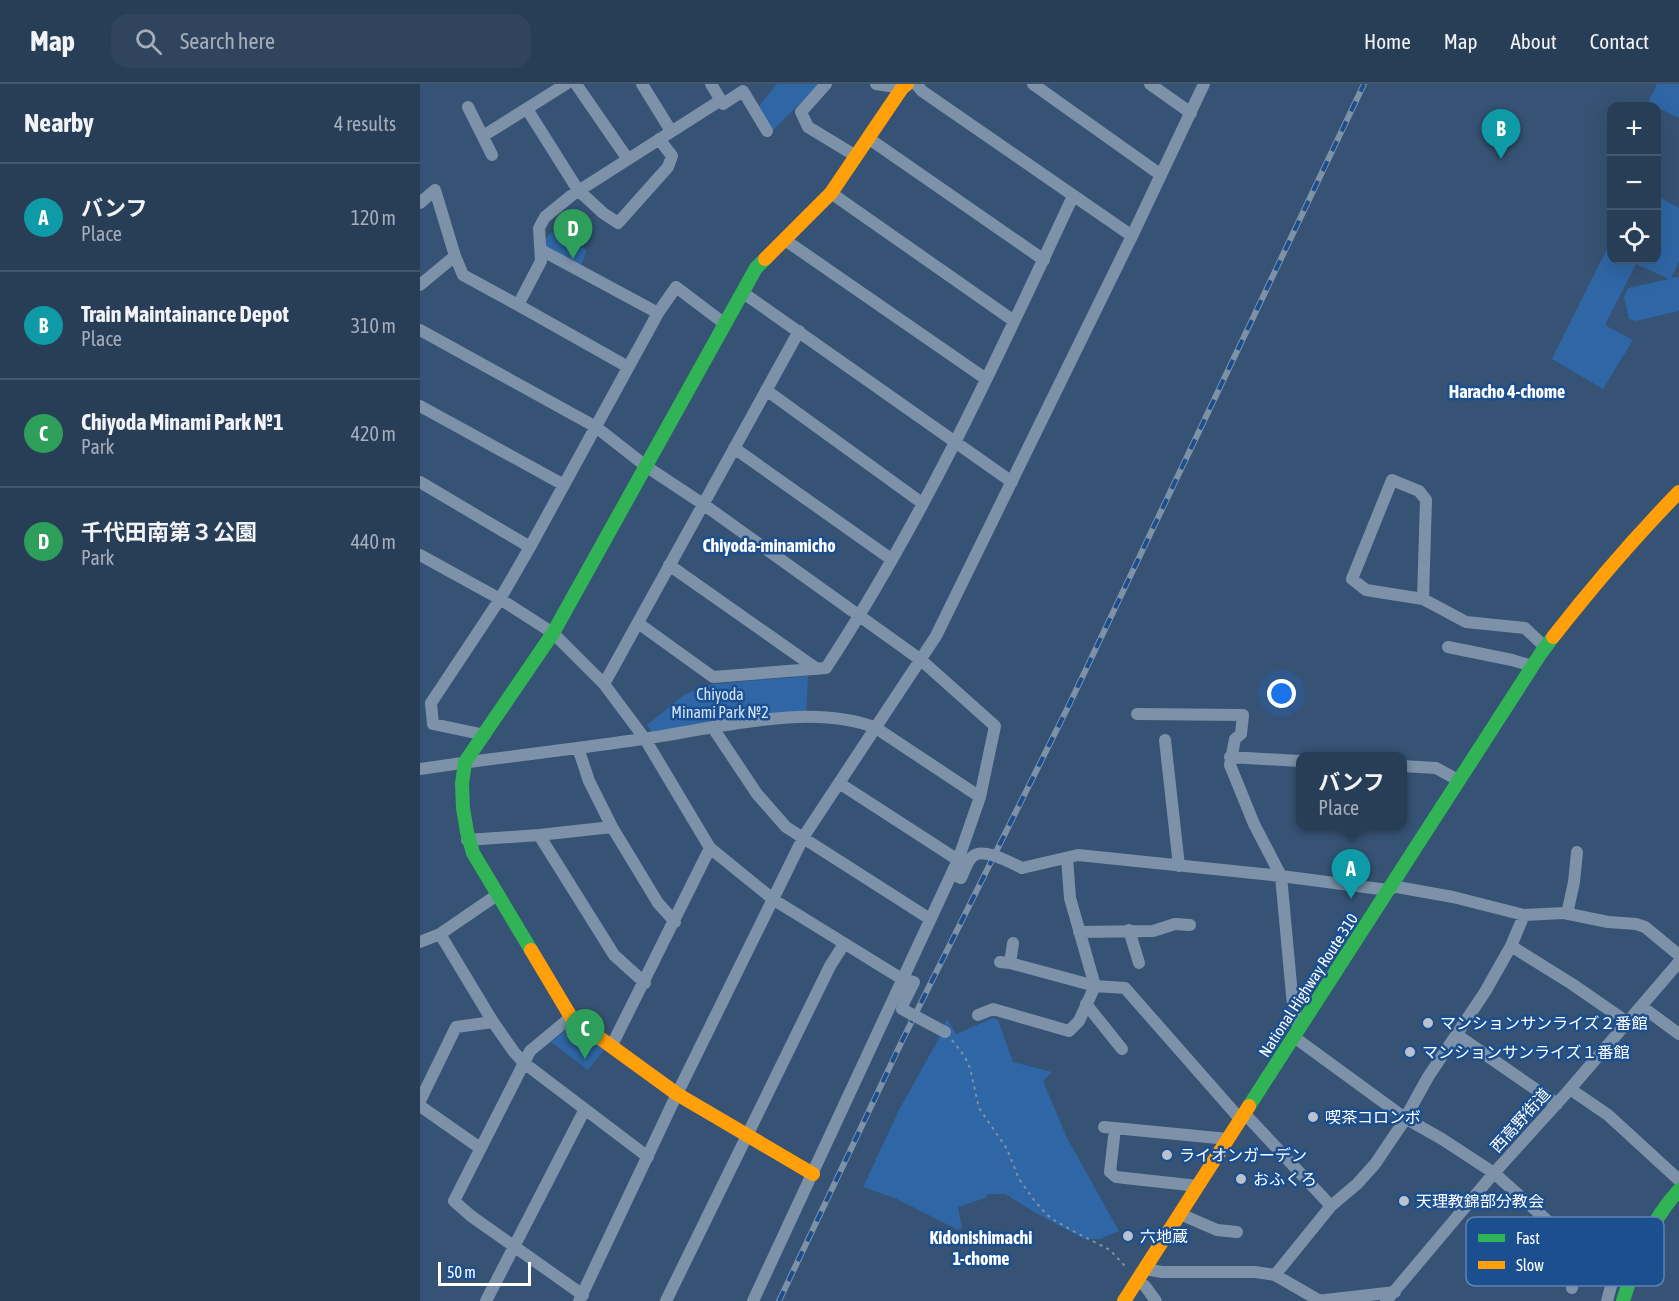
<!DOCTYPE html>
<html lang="en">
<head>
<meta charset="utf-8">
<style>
  :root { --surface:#283e57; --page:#30455d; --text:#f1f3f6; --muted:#a5aeba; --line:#44576d; --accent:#95b2f1 }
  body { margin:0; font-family:"Asap Condensed","Noto Sans JP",sans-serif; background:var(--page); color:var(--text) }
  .controls { position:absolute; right:18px; top:18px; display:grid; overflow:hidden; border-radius:12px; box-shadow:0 6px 24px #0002 }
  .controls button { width:54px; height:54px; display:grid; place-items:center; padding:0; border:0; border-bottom:2px solid var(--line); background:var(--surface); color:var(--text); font:30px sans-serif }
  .scale { position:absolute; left:18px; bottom:15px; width:93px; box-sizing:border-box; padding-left:6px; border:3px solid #fff; border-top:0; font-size:16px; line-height:21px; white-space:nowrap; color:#fff; -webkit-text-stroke:4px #1b4f8f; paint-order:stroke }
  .you { position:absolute; left:862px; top:610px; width:21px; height:21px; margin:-15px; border:4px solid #fff; border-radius:50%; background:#1a73e8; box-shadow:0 0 0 9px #1a73e833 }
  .badge { display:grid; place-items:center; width:39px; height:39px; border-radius:50%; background:var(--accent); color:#fff; font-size:20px; font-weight:700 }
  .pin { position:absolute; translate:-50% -50px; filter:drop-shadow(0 2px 3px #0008) }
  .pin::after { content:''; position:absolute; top:32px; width:21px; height:18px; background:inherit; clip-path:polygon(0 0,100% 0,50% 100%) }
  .popup { position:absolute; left:876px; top:668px; width:111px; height:78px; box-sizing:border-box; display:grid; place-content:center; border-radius:12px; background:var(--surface); filter:drop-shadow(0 2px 4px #0005); font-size:20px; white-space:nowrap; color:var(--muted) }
  .popup b { font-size:22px; color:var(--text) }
  .popup::after { content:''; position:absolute; left:50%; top:100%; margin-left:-12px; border:12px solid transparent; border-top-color:var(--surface) }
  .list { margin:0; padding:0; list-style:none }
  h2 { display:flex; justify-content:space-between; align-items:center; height:78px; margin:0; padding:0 24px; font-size:26px }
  h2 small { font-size:20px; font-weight:400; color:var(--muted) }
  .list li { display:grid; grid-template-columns:39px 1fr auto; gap:18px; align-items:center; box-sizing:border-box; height:108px; padding:0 24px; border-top:2px solid var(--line) }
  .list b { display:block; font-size:22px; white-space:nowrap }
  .list p { margin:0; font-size:20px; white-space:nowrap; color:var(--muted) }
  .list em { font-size:20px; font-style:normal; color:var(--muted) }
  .icon { flex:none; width:33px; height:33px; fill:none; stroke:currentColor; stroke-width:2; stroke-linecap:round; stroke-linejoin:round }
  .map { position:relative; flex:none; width:1259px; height:1217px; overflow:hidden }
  header { display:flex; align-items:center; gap:36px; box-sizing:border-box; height:84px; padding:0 30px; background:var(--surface); border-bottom:2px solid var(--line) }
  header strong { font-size:28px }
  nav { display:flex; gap:33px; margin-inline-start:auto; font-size:21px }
  .search { width:420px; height:54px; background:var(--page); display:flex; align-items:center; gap:15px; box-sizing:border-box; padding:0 21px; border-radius:18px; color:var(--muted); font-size:22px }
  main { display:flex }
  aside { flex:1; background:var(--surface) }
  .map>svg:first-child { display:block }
</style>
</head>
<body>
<header>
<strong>Map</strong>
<div class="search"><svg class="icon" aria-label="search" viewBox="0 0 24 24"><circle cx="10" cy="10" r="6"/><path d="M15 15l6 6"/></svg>Search here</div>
<nav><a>Home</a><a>Map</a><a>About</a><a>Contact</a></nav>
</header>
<main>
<aside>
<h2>Nearby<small>4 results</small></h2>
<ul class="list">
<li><span class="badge" style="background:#0f9aa8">A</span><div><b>バンフ</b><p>Place</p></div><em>120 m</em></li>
<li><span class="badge" style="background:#0f9aa8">B</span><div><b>Train Maintainance Depot</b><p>Place</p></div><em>310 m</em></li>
<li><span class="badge" style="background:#2e9e5b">C</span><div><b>Chiyoda Minami Park №1</b><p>Park</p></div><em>420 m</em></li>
<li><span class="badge" style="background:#2e9e5b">D</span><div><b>千代田南第３公園</b><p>Park</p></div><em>440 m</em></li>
</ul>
</aside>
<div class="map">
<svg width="1259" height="1217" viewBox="0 0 1259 1217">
  <rect width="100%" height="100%" fill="#365274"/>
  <path fill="#2f66a5" d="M357,0h43l-48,47 -13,-25z
    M1237,0h22v34l-31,-15z
    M1237,112l22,12v53l-8,17 8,-1v34l-43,10 -7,-2 -5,-22 4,-9 41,-9 -33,-15 -31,61 28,15 -30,49 -51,-30 59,-118 1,19h44z
    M132,148l35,18 -7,18 -35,-18 1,-12z
    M388,592l-2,39 -152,20 -7,-10 38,-31 28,-10z
    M573,934l5,2 15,42 39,10 -9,9 24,57 52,93 -19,8h-16l-48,-26 -31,-19h-17l-3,4 -27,9 4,21 -4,2 -61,-31 -34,-12 36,-77 39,-70 9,-21 9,15z
    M156,942l29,22 -17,22 -37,-28 16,-13z"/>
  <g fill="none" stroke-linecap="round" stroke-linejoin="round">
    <path stroke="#7d92a8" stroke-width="2" stroke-dasharray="3 4.5" stroke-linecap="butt" d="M532,956l13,17 5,11 9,40 28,41 12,30 15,21 12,14 8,6 21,12 35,18 15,16"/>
    <path stroke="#7d92a8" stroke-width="12" d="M156,0l51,74
      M222,0l29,47
      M291,0l12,20 20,-13 24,40
      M406,0l-25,28 7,15 48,29
      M456,0l26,4
      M496,0l6,7 210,145
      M613,0l128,91
      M730,0l41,29
      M48,23l24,48
      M107,25l51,81 25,23 15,10 50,-56 4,-11 -13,-17
      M63,52l83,-52
      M448,54l176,122
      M411,109l183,128
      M0,119l15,-13 20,66
      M365,156l201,139
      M121,166l117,63
      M0,201l35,-29 8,19 55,30 23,-44 -2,-33 6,-11 27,-22 149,-95
      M322,208l270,190
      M98,221l110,62
      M0,246l176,97 51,40 56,37 218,156 74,66 -15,71 -22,63 -205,441
      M346,306l156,113
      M0,322l144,79
      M314,364l157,111
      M0,398l110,65
      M0,471l80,44 53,34 51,51 41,55 65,109 64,52 128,79
      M249,481l148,104
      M1003,515l3,-99 -7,-9 -27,-11 -40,99 14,11 57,9 43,23 59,6 20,19
      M218,539l75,54 113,-9c97,-148 172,-311 247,-472
      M1028,563l64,13 20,6
      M184,600l195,-353
      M717,630l106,1 -2,19 -6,5 -5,26 24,59 27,52 12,130 6,23
      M293,644l44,66 29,33 144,92
      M65,651l-52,-11 -2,-21 69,-104 30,-52 128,-234 18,-26 49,37
      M745,656l14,126
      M158,664l11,33 23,46
      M810,673l70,4
      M982,682l34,2 22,12
      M0,685c74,-11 148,-19 222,-30 69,-9 167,-38 234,-11l104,69
      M419,699l119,77
      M119,751l75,120 31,28
      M47,756l72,-5 73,-8 46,76 17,19
      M602,784l56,-13 203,21 107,14
      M969,804l8,-1 56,10 71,18 40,-2 44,9 28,2 9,3 34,28
      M1147,830l7,-32 3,-30
      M709,846l10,33
      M659,848l74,-1 22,-7 15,1
      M20,850l53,88 21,30 10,11 124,94
      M0,858l20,-8 57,-39
      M1091,862l61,38 55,38
      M580,878l10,1 85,23 30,2 116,132
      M590,879l3,-20
      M666,920l36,45
      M1221,922l38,28
      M558,931l15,-6 76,22 10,-10 16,-35 -25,-88 -3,-40
      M151,933l-41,34 -76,150 17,15 112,79
      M1037,951l100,69
      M874,953l111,81 37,21 52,34 85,76 17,11 18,15 -7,26
      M192,961l98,-197
      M1150,1005l38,26 71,65
      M0,1017l36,-74 37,-5
      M0,1022l60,42
      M825,1030l86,92
      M684,1043l124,12
      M694,1053l-4,35 6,5 82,9
      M760,1130l37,16 20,2
      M725,1185l17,3h93l20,3 45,26
      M1099,1188l45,-36
      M855,1191l56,-69 26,-22 18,-20 27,-40 26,-47 57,-85 26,-46 13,-31
      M717,1197l8,5 11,15
      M1152,1204l7,-39
      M66,1217l99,-192
      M159,1217l98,-207 127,-258 132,-200 196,-400 72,-152
      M246,1217l164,-335 14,-22
      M897,1217l78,-9
      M966,1217l108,-128 76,-84 109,-127"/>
    <path stroke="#30b455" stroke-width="14" d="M111,866l-58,-97 -6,-21 -4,-24 -1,-24 3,-22 88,-129 203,-365 9,-9
      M829,1022l292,-453 12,-16
      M1203,1217c13,-41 26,-79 56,-111"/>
    <path stroke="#ff9f0a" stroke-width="14" d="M345,175l66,-66 71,-105 5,-4
      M1133,553c40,-51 81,-99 126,-145
      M111,866l40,67 106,77 136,80
      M704,1217l125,-195"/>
    <g stroke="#7e92a7" stroke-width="6">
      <path id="rail" d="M359,1217l123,-260 167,-336 295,-621"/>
    </g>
    <use href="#rail" stroke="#1b4f8f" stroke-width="4" stroke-dasharray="11" stroke-linecap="butt"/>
    <path stroke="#7d92a8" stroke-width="12" d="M532,790l9,4c3,-6 6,-16 11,-21 10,-11 39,6 50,11
      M482,895l12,3 -11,22 -1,5 43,23"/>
  </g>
  <g fill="#b9c2ce" stroke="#1b4f8f" stroke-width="2">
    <circle cx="1008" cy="939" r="6"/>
    <circle cx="990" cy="968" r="6"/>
    <circle cx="893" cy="1033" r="6"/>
    <circle cx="747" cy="1071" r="6"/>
    <circle cx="821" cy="1095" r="6"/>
    <circle cx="984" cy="1117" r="6"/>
    <circle cx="708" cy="1152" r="6"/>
  </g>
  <g text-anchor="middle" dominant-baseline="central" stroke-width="5" stroke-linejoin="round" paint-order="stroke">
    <g font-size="16" fill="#cfe3fa" stroke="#1b4f8f">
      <text x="300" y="610">Chiyoda<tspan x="300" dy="18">Minami Park №2</tspan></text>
    </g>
    <g font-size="16" fill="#fff" stroke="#1b4f8f">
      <text transform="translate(888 901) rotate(-57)">National Highway Route 310</text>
      <text transform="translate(1100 1036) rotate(-48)">西高野街道</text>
    </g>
    <g font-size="16" fill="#fff" stroke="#1b4f8f" text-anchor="start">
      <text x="1020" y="939">マンションサンライズ２番館</text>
      <text x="1002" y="968">マンションサンライズ１番館</text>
      <text x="905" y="1033">喫茶コロンボ</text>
      <text x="759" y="1071">ライオンガーデン</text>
      <text x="833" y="1095">おふくろ</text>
      <text x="996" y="1117">天理教錦部分教会</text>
      <text x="720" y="1152">六地蔵</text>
    </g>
    <g font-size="18" font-weight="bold" fill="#fff" stroke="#1b4f8f">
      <text x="1087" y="307">Haracho 4-chome</text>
      <text x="349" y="461">Chiyoda-minamicho</text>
      <text x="561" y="1153">Kidonishimachi<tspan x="561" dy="21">1-chome</tspan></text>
    </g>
  </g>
  <rect x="1046" y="1133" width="198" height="69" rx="9" fill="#1b4f8f" stroke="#5f84b1" stroke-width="1.5"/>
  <rect x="1058" y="1150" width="27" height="8" fill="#30b455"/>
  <rect x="1058" y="1177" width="27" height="8" fill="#ff9f0a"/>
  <g font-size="16" fill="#fff">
    <text x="1096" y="1160">Fast</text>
    <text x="1096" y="1187">Slow</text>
  </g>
</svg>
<div class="controls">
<button>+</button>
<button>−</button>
<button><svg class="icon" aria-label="locate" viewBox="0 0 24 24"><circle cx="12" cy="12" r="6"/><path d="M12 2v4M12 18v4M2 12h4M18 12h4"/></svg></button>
</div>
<div class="scale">50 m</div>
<div class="you"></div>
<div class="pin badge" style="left:931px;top:815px;background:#0f9aa8">A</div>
<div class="popup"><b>バンフ</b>Place</div>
<div class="pin badge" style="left:1081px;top:75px;background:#0f9aa8">B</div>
<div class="pin badge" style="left:165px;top:975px;background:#2e9e5b">C</div>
<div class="pin badge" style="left:153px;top:175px;background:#2e9e5b">D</div>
</div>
</main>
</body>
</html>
